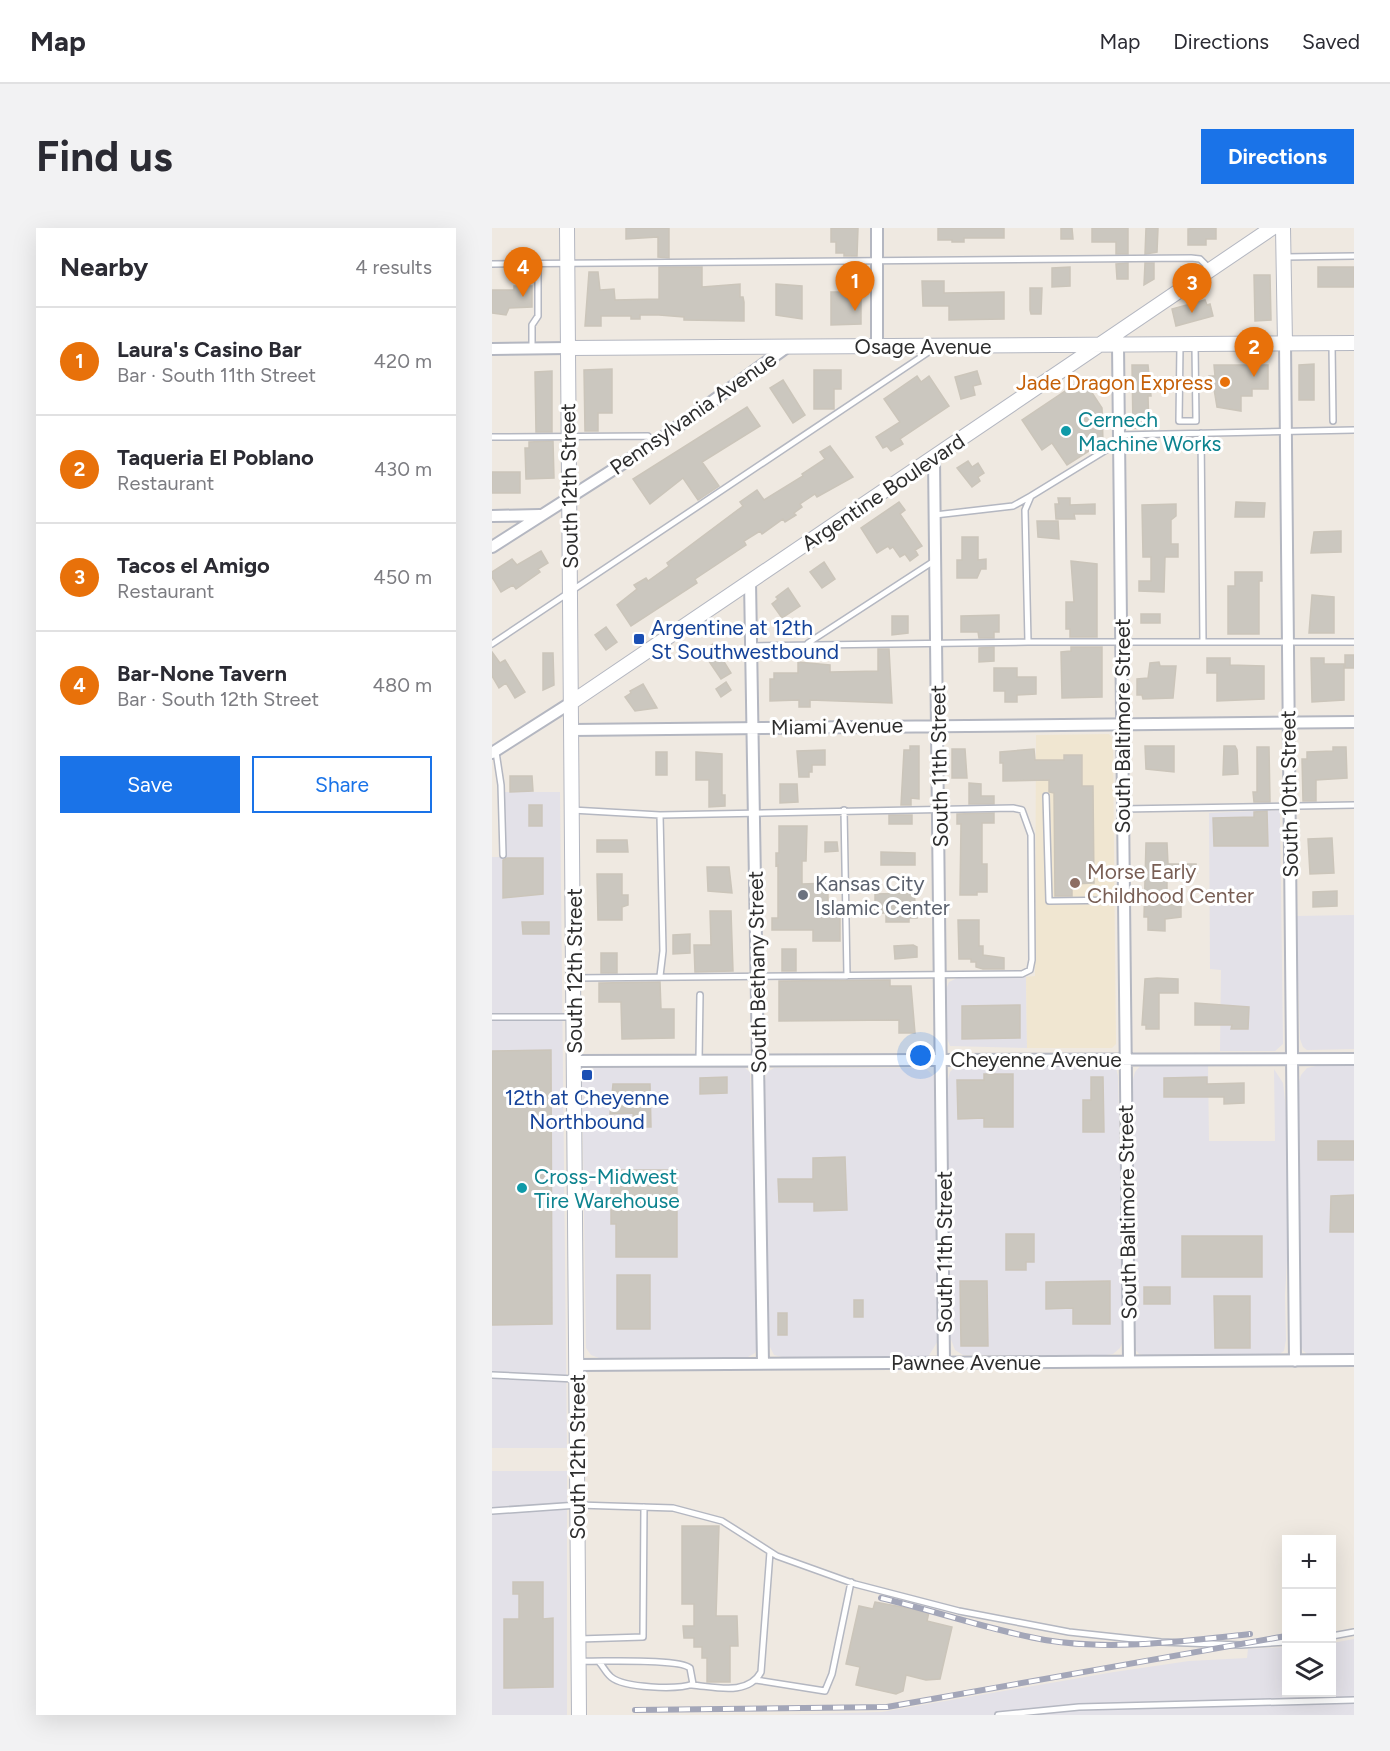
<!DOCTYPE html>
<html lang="en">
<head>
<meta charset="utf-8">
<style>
  :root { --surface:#fff; --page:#f2f2f3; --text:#2b2b33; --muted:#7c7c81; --line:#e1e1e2; --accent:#1a73e8 }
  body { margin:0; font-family:Figtree,sans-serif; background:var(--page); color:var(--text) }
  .controls { position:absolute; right:18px; bottom:18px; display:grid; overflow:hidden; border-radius:0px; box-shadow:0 6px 24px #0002 }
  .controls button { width:54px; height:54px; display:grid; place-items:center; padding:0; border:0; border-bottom:2px solid var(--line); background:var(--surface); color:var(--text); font:30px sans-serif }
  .you { position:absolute; left:429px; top:828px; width:21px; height:21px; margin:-15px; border:4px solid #fff; border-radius:50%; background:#1a73e8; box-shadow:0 0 0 9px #1a73e833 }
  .badge { display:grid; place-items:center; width:39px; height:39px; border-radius:50%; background:var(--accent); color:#fff; font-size:20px; font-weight:700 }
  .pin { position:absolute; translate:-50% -50px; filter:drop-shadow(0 2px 3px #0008) }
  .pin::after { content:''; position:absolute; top:32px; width:21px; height:18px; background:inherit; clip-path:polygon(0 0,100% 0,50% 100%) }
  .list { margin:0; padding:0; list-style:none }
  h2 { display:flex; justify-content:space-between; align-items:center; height:78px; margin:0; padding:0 24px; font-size:26px }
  h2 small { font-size:20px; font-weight:400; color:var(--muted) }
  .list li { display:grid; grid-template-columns:39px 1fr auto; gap:18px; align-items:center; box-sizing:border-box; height:108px; padding:0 24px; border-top:2px solid var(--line) }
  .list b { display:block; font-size:22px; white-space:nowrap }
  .list p { margin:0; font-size:20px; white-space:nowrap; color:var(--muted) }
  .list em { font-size:20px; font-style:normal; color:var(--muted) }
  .actions { display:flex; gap:12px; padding:18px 24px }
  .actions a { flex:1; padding:14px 0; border:2px solid var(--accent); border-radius:0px; text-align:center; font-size:21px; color:var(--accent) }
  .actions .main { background:var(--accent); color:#fff }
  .icon { flex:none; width:33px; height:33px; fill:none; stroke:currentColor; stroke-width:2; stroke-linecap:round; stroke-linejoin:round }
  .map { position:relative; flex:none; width:862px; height:1487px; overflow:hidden; border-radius:0px }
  header { display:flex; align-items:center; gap:36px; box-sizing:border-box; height:84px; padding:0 30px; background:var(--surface); border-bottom:2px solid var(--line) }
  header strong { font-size:28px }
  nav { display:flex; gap:33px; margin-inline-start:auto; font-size:21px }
  .intro { display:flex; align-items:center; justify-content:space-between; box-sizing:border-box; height:144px; padding:0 36px }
  h1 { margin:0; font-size:42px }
  .button { padding:15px 27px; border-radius:0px; background:var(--accent); color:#fff; font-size:21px; font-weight:700 }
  main { display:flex; gap:36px; padding:0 36px }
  aside { flex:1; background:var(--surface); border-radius:0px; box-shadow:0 6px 24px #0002 }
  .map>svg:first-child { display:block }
</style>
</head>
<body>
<header>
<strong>Map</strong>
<nav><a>Map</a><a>Directions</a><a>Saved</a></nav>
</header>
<div class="intro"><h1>Find us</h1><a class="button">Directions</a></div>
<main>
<aside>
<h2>Nearby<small>4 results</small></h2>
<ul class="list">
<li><span class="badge" style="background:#e8710a">1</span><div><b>Laura's Casino Bar</b><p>Bar · South 11th Street</p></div><em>420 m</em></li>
<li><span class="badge" style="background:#e8710a">2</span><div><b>Taqueria El Poblano</b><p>Restaurant</p></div><em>430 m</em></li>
<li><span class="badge" style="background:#e8710a">3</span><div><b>Tacos el Amigo</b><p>Restaurant</p></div><em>450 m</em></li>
<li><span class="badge" style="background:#e8710a">4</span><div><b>Bar-None Tavern</b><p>Bar · South 12th Street</p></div><em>480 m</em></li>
</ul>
<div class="actions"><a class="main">Save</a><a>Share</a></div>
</aside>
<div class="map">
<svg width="862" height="1487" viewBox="0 0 862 1487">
  <rect width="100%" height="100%" fill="#efe9e1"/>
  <path fill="#e3e1e8" d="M12,564h56l7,656h-75v-591h12z
    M788,582l3,234 -8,7h-55l1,-81 -11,-1 -1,-156z
    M862,687v134l-47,1 -4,-3 -3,-8 -4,-123z
    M467,749h67l1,71 -77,-2 -3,-8 -1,-48 3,-8z
    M716,836l1,77h66l-1,-72 9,14 3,26 3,116 -4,71 1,44 -2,11 -6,4 -128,1 -11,-2 -5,-6 -2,-265 3,-11 6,-7z
    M618,837l6,3 2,8 6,262 -4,10 -7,6 -15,2 -135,-1 -8,-5 -5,-13 -3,-254 3,-11 5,-5 13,-1z
    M824,838h38v289h-45l-6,-4 -3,-9 -2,-257 3,-10 6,-7z
    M102,840h151l5,4 7,275 -2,6 -7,4 -149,1 -8,-3 -5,-7 -4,-272z
    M282,840h151l10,9 4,262 -11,18h-146l-8,-2 -5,-10 -1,-17 -3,-247 2,-9z
    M0,1243h75v244h-75z
    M862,1411v76h-578l106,-3 232,-40 75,-11 58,-3 1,-9 38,-2v45h46v-49z"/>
  <path fill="#f0e6d1" d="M617,506l3,4 1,12 3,294 -4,4h-85l-1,-71 9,-1 1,-241z"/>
  <path fill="#cbc7bf" stroke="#cbc5ba" stroke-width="1.5" d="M134,0h43v30l-11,-1v-20l-32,2z
    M339,0h27l-1,28h-13v-3h-8v-11h-5z
    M446,0h66v10h-40v4h-12v-2h-14z
    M569,0h11l1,11h-12z
    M600,0h36v26h-12v-12h-24z
    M654,0h12l-1,24 -12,2z
    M706,0h18v11h-10v6h-18v-16z
    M636,35v16h-11l-1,-15z
    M653,35h9v16l-10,6z
    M352,38h17v58l-30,1v-33h13z
    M167,39h43v20l38,-3v13h3l1,5v19l-60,-1v-3l-25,-2h-19v4h-9v-3h-30v10h-16l4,-54h9l2,18 14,-1 1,11 44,-1z
    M578,39v19l-18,1v-19z
    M826,39h36v20h-36z
    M762,47h16l1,45 -16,1z
    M430,53h22v12l60,-1v27l-55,1v-14h-26z
    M284,56l26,2v33l-26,-4z
    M22,58h18v21l-23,1 -3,7 -14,-2v-23h22z
    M538,60h12l-1,26h-10l-1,-4z
    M713,72l2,5 3,-1 3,12 -37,10 -4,-17z
    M822,136v36h-15v-35z
    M640,137h16l3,31h-3l1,32h-16z
    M722,137h54v24h-16v7h-11v15l-24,-4 -3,-18h-5v-13h6z
    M120,141v44h-14v18h-13l-1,-61z
    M322,142h27v19h-7v20h-20z
    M60,143v61h-16l-1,-60z
    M485,143l4,13 -8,2 2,9 -14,4 -6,-22z
    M425,148l4,6 8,-6 20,30 -49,33 3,5 -12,7 -4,-5 -4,2 -7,-11 24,-15 -16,-23z
    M591,151l19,29 1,34 -36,23 -15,-22 -10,7 -20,-30z
    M291,152l22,35 -12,8 -23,-35z
    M255,179l13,19 -58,36 17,24 -21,14 -15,-22 -33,26 -17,-25z
    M61,213l1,37 -28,1 -1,-31h4v-6z
    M338,218l23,31 -36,20 -2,-3 -15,10 2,3 -8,6 2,2 -11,7 -2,-3 -21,15 -2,-3 -16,10 2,4 -51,34 2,4 -66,43 -14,-21 20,-16 -3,-4 12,-7 2,3 21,-15 -2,-3 76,-57 -3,-4 17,-12 7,10 39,-24 -1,-2 23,-15 -5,-7z
    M476,233l4,6 6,-4 6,10 -6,4 2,4 -8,6 -15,-19z
    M0,244h28v21h-28z
    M566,270h12v7l25,-1v10h-21l1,5h-19l-1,-15h4z
    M407,274l6,8 -5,4 22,32 -7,4 3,5 -8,6 -5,-7 -5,3 -7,-10 -3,2 -2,-3 -11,7 -16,-25z
    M744,274l29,1 -1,14h-29z
    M684,276v12l-5,4v24h7v13h-13l-1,35 -25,-1v-10h12v-24h-8l-1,-52z
    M545,293h21l1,18 -21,-2z
    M849,303v21l-30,1 3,-21z
    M470,309h16v23l8,-1v10h-5l-4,9h-20v-18h5z
    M49,323l7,12 -10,6 2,3 -24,17 -3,-4 -12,7 -9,-15v-5l20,-13 5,6z
    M579,333l26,3v73h-27v-8h-4v-27h8z
    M332,334l11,17 -13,9 -12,-16z
    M743,344h27v9h-3v53h-31v-48h7z
    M296,360l12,18 -18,12 -10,-14 6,-5 -2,-2z
    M820,367l22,2v36h-25z
    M649,386h19v9h-19z
    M507,387v17h-5v6h-15l-1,-6h-17v-16z
    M400,388h16v17l-16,2z
    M114,399l11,15 -11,8 -11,-15z
    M221,416l18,29 -10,6 -19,-28z
    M502,419v14l-15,1v-14z
    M579,419h31v50l-40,1 -1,-46 10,-1z
    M386,421h11l3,54 -82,-3v7h-11v-7l-29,1v-22h4v-6h24v-11l32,3v7l48,-1z
    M0,424l8,11 5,-3 20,32 -10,6 -9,-15 -7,5 -7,-12z
    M51,425h10l1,32 -11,5z
    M853,427h9v13h-9z
    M715,430h23v7l34,1v33l-47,2v-28h-10z
    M819,430h13v6h20v36l-32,2z
    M667,434l1,4h16l-3,32 -30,1 -1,-4h-5v-16l11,-1 2,-15z
    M502,440h23v9h19v17l-19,1v7h-12v-11h-11z
    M234,454l5,8 -10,7 -5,-8z
    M151,456l14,24 -22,3 -10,-14 6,-4 -1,-2z
    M418,518h9v53l-8,-1v7h-10l3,-55h6z
    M653,518h29v26l-28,-3z
    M732,518h11l2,4 1,24 -15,1z
    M765,519h12l1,55h-16l-1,-10h4z
    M841,519h13l1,31 -31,2v21h-13l-1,-42h5v-7l26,-1z
    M460,521h13l2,29h-15z
    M542,521l1,11h29v-5h18v31h11l1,97 -22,1v12h-17l-1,-103 -5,-1v-12l-46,1v-18h-3v-11z
    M333,522v15h-13v7h-3v5h-10l-2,-26z
    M164,524h11v23h-11z
    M204,524l26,2v41h3v11l-16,1v-27h-13z
    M18,548h22l1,15 -23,1z
    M477,555l12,1v12h13v8h-25z
    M288,556h17l1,18 -18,1z
    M37,577h13v21h-13z
    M775,583l1,35h-54l-1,-28 41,-1v-5z
    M502,585v10h-12v41h5v28h-10v3h-17l1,-71h-4v-10z
    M397,587h23v9h-23z
    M287,598h28l-1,35h-4v23l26,-1v26h12v32h-27v-11h-41v-12h6v-53l-2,1v-13h3z
    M840,610l2,35 -24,1 -2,-35z
    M105,612h30l1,12h-31z
    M333,614h12l1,9 -13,1z
    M654,615h21l1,21h28l1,9 -30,2v29l14,1v12l-16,2v12l-17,-1v-13h-4z
    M389,624l34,1v12h-34z
    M15,630h36v36l-40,4v-38z
    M215,639h22l3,26 -24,-2z
    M105,646h25v21h6v10l-6,2v13h-24z
    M845,663v15l-24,1v-15z
    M422,665l3,25h-8v4h-23v-9h-11v-19z
    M218,683h21l2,60 -38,1 -1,-27h17z
    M466,692h21v26h4v9l21,3v11h-21l-7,-2v-5h-5v-3h-12z
    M30,694h27v12h-26z
    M198,706v19l-17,1v-19z
    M421,717l4,2v10l-22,2 -1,-13z
    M290,721h14v22h-14z
    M109,725h16v20h-16z
    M665,750l21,1v14h-19v36h-13v-4h-4l3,-46z
    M398,752v6h21l4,47h-16v-13l-120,1v-40z
    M168,754l1,27h13v29l-52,1 -1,-37h-22v-19z
    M703,775l54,4 -1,22h-17l1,-4h-37z
    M528,777v33l-58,1v-33z
    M59,822l1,274 -60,1v-274z
    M492,846h29v53h-29v-9l-26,1 -1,-39h27z
    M235,849v16l-27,1v-16z
    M599,849h12l1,55h-21v-32h8z
    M715,849v7l37,-1v20l-20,1v-7h-60v-19z
    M121,856h37l1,43h-17l-1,-14 -23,1z
    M826,913h36v19h-36z
    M353,929l2,53 -33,1v-9h-35l-1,-23h35v-21z
    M119,942h66v87h-61v-33h-5z
    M862,967v37h-24l1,-36z
    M514,1006h28v28h-8v8h-20z
    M690,1008h80v41h-80z
    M125,1047h33v54h-33z
    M468,1053h27l1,65h-27z
    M618,1053v43h-37v-16l-27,1v-27z
    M652,1059h26v17h-26z
    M722,1068h36v52h-35z
    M362,1072h9v17h-9z
    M286,1085h9v22h-9z
    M190,1298h37l-3,90h21l1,30h-8v36h-23v-24h-5v-11h-8v-9h-10l-1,-12h11v-22h-12z
    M21,1354h30v37l10,-1v69l-49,1v-69h15v-25h-6z
    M383,1374l54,10 -2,9 25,6 -12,52 -14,1 -20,-5 -3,16 -7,3 -40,-9 4,-18 -14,-3 13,-58 14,3z"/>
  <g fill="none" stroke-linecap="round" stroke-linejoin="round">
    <g stroke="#b4b7c1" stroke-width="8">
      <path id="service" d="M793,29l69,-1
        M0,36l699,-6 9,1 10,10
        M840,117l1,76
        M688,118l-1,75h17l-1,-75
        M40,120v-23l6,-9v-52
        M709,205l2,209
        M627,207l235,-5
        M0,209l156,-1 7,7
        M627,214l-88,54 -6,14 3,132h326
        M443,287l78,-9 18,-10
        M316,415l126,-82
        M0,416l441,-295
        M259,418l277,-4
        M4,524l5,33 2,70
        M554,568l3,105 74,-1
        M630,581l232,-4
        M80,582l88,5
        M352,582l3,166
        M82,750l448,-4 8,-4 2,-10 -1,-125 -9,-25 -9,-2 -353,7 3,136 -3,25
        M0,789h80
        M207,832l1,-65
        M0,1147l83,4
        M0,1283l86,-6 95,3 49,13 55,35 78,28 104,27 110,21 92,10 80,3 45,-3
        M840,1408l22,-4
        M87,1411l64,-2 1,-130
        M88,1433c19,1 99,-3 110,7l3,16c-16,6 -69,4 -82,-7 -5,-4 -8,-11 -12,-15
        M264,1452l69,11 7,-17 19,-92
        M200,1457c24,2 56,11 69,-13l9,-120
        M506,1487l81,-8 275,-7"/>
    </g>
    <g stroke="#b4b7c1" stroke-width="14">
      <path id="minor" d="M385,0v118
        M793,115l10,1018
        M626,117l11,1015
        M0,121l76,-1
        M442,231l10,903
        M0,288l48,-1
        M0,319l163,-104 132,-96
        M258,353l13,782
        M80,502l782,-8
        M0,525l80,-51
        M82,833l780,-2
        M85,1137l777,-5"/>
    </g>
    <g stroke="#b4b7c1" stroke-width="16">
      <path id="tertiary" d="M75,0l12,1487
        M791,0l2,115
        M76,120l786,-5
        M80,474l700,-474"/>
    </g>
    <use href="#service" stroke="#fff" stroke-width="5"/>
    <use href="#minor" stroke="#fff" stroke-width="10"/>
    <use href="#tertiary" stroke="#fff" stroke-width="14"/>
    <g stroke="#a3a6b8" stroke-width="6">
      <path id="rail" d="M389,1370c54,13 109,32 164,42 66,11 139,1 205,-6
        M143,1482l252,-3 399,-71"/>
    </g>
    <use href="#rail" stroke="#fff" stroke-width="4" stroke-dasharray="11" stroke-linecap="butt"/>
  </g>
  <circle fill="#e8710a" stroke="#fff" stroke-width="2" cx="733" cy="154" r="6"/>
  <g fill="#0f9aa8" stroke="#fff" stroke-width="2">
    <circle cx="574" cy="203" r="6"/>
    <circle cx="30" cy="960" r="6"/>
  </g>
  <g fill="#1a4fb4" stroke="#fff" stroke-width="2">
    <rect x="141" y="405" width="12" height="12" rx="3"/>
    <rect x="89" y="841" width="12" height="12" rx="3"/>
  </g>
  <circle fill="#8d6e63" stroke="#fff" stroke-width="2" cx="583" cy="655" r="6"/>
  <circle fill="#6b7280" stroke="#fff" stroke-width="2" cx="311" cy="667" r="6"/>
  <g text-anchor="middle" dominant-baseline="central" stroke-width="6" stroke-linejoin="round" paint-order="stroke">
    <g font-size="21" fill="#2e2e2e" stroke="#fff">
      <text x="431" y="118">Osage Avenue</text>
      <text transform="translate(201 185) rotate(-35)">Pennsylvania Avenue</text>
      <text transform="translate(77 258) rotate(-91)">South 12th Street</text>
      <text transform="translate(391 264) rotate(-34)">Argentine Boulevard</text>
      <text transform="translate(345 498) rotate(-1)">Miami Avenue</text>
      <text transform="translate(630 498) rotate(-90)">South Baltimore Street</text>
      <text transform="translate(447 538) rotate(-91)">South 11th Street</text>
      <text transform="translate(797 566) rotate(-91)">South 10th Street</text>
      <text transform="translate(82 743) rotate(-90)">South 12th Street</text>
      <text transform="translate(265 744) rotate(-91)">South Bethany Street</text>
      <text x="544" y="831">Cheyenne Avenue</text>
      <text transform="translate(635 984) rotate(-91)">South Baltimore Street</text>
      <text transform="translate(452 1024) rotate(-90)">South 11th Street</text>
      <text x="474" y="1134">Pawnee Avenue</text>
      <text transform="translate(85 1229) rotate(-90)">South 12th Street</text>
    </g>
    <g font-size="21" fill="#c56008" stroke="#fff" text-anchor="end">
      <text x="721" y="154">Jade Dragon Express</text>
    </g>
    <g font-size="21" fill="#0d838f" stroke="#fff" text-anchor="start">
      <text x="586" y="191">Cernech<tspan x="586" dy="24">Machine Works</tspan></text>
      <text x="42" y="948">Cross-Midwest<tspan x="42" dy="24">Tire Warehouse</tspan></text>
    </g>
    <g font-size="21" fill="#164399" stroke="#fff" text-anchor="start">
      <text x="159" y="399">Argentine at 12th<tspan x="159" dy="24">St Southwestbound</tspan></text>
      <text x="95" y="869" text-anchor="middle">12th at Cheyenne<tspan x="95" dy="24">Northbound</tspan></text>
    </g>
    <g font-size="21" fill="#785e54" stroke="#fff" text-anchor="start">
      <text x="595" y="643">Morse Early<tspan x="595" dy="24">Childhood Center</tspan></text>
    </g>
    <g font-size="21" fill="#5b616d" stroke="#fff" text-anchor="start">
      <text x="323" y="655">Kansas City<tspan x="323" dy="24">Islamic Center</tspan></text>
    </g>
  </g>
</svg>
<div class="controls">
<button>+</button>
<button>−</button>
<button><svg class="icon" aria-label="layers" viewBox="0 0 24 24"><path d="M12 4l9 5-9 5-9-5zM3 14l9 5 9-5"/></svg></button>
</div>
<div class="you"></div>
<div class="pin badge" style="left:363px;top:83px;background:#e8710a">1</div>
<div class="pin badge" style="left:762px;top:149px;background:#e8710a">2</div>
<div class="pin badge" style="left:700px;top:85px;background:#e8710a">3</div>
<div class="pin badge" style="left:31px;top:69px;background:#e8710a">4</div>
</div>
</main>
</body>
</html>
